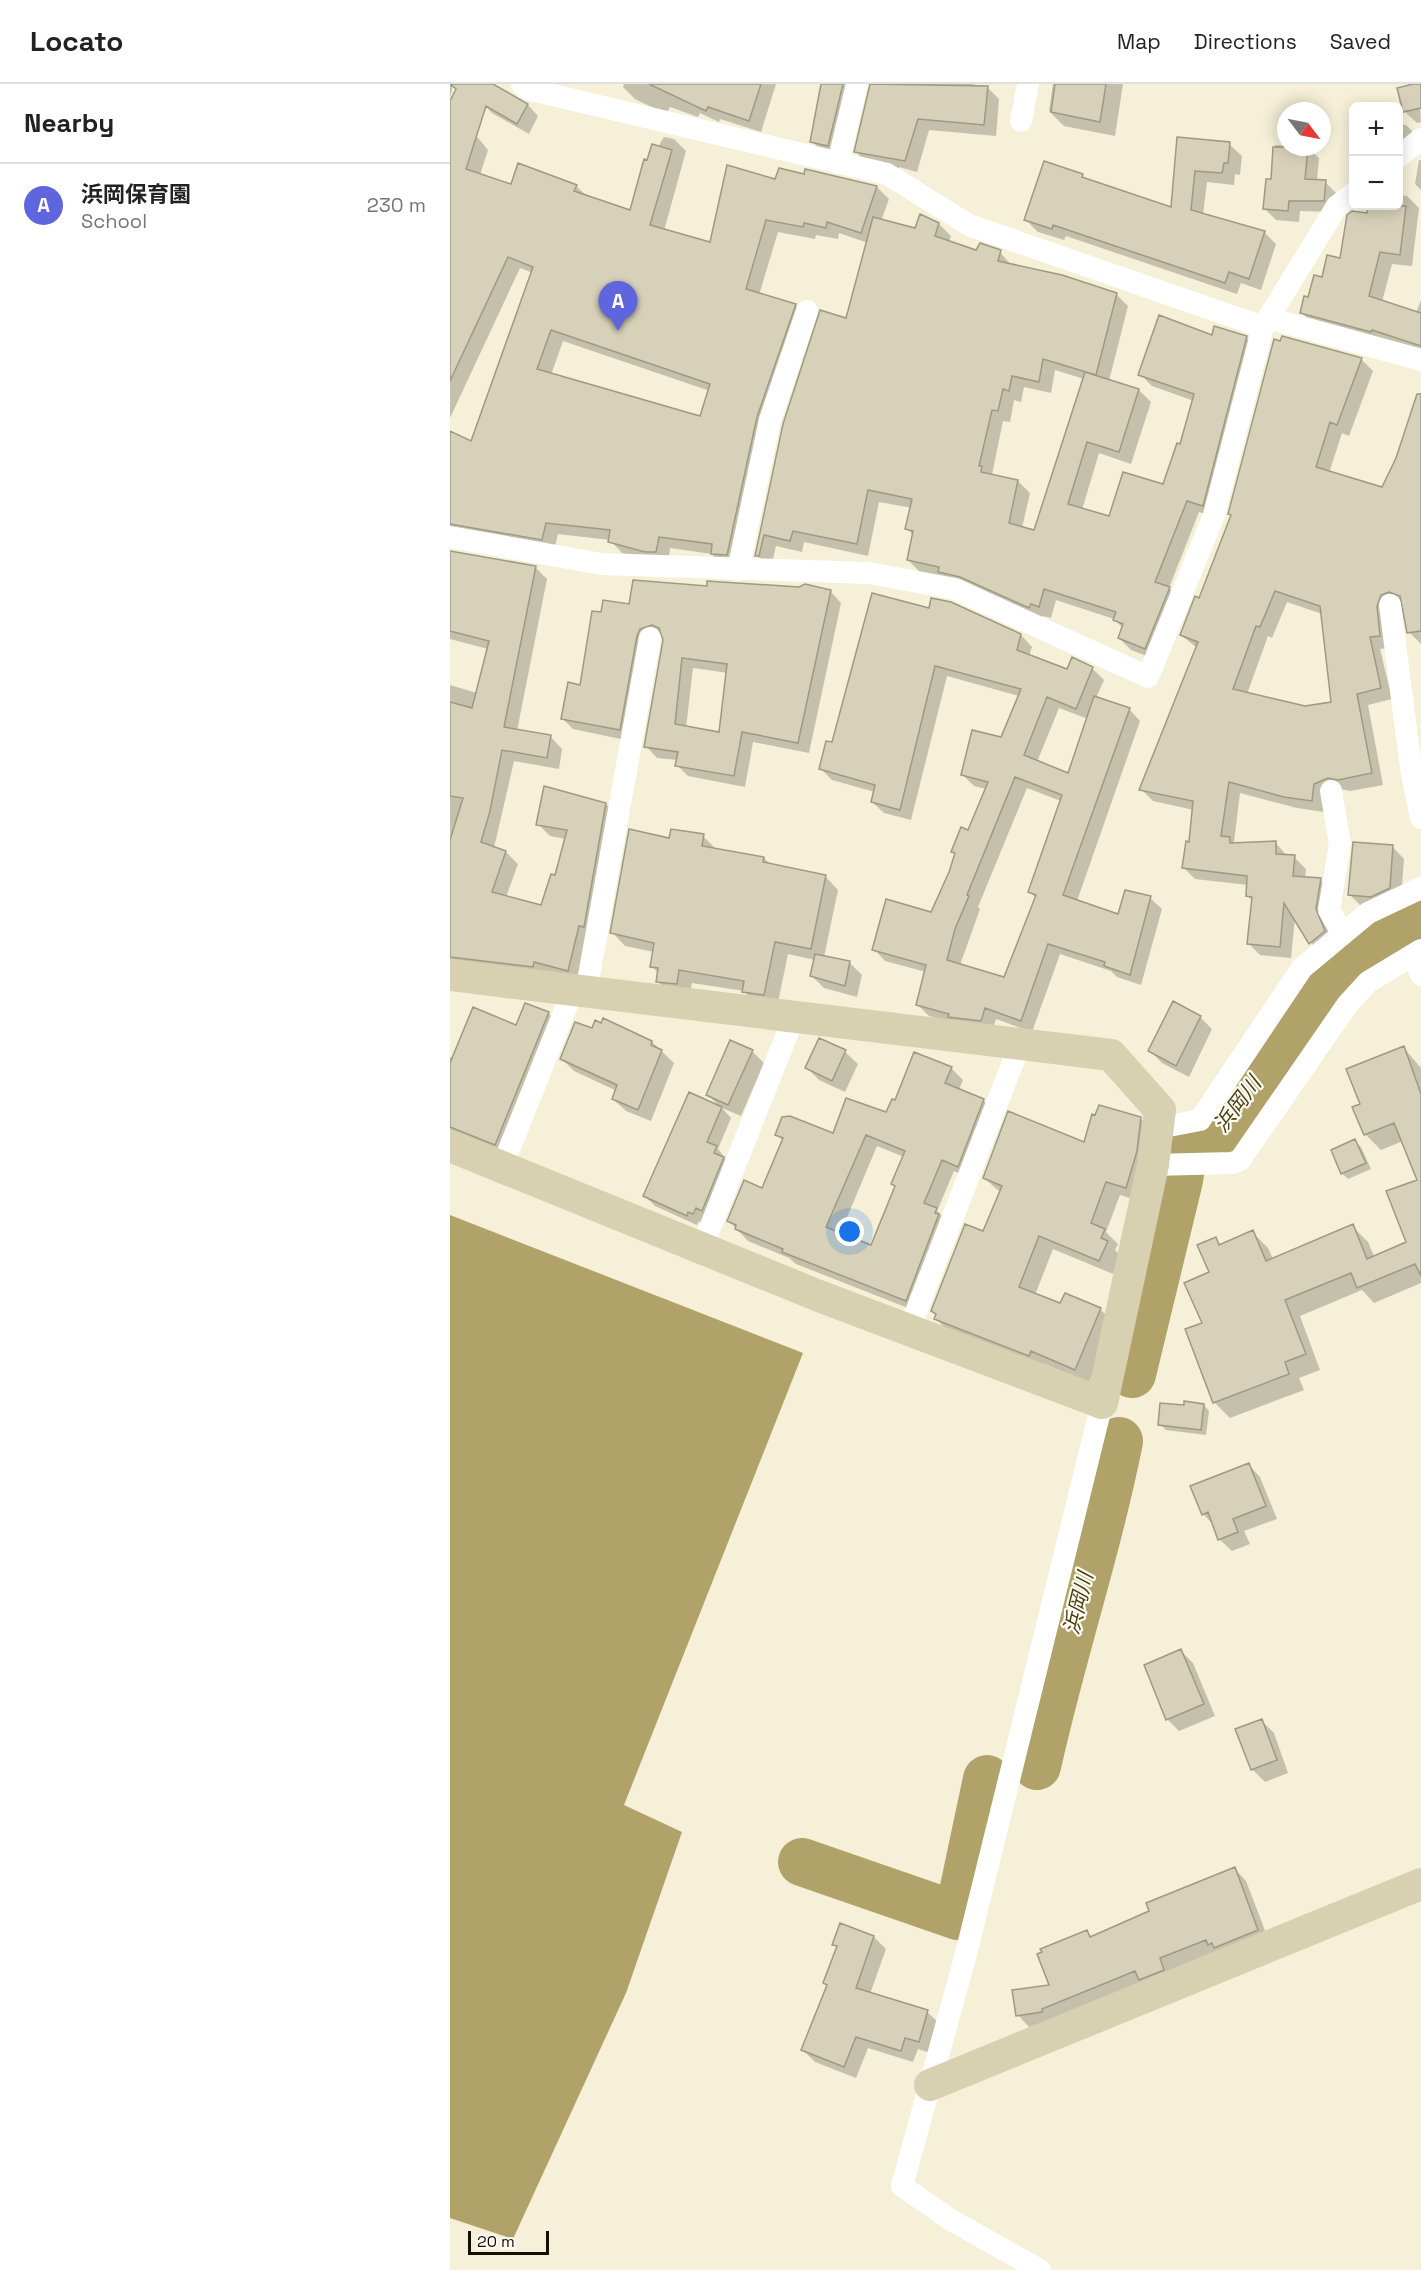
<!DOCTYPE html>
<html lang="en">
<head>
<meta charset="utf-8">
<style>
  :root { --surface:#fff; --page:#f6f6f6; --text:#222; --muted:#767676; --line:#e0e0e0; --accent:#5e65dd }
  body { margin:0; font-family:"Space Grotesk","Noto Sans JP",sans-serif; background:var(--page); color:var(--text) }
  .controls { position:absolute; right:18px; top:18px; display:grid; overflow:hidden; border-radius:9px; box-shadow:0 3px 15px #0003 }
  .controls button { width:54px; height:54px; display:grid; place-items:center; padding:0; border:0; border-bottom:2px solid var(--line); background:var(--surface); color:var(--text); font:30px sans-serif }
  .compass { position:absolute; left:827px; top:18px; width:54px; height:54px; border-radius:50%; background:var(--surface); box-shadow:0 3px 15px #0003; rotate:122deg }
  .scale { position:absolute; left:18px; bottom:15px; width:81px; box-sizing:border-box; padding-left:6px; border:3px solid #110f07; border-top:0; font-size:16px; line-height:21px; white-space:nowrap; color:#110f07; -webkit-text-stroke:4px #fffdf3; paint-order:stroke }
  .you { position:absolute; left:400px; top:1148px; width:21px; height:21px; margin:-15px; border:4px solid #fff; border-radius:50%; background:#1a73e8; box-shadow:0 0 0 9px #1a73e833 }
  .badge { display:grid; place-items:center; width:39px; height:39px; border-radius:50%; background:var(--accent); color:#fff; font-size:20px; font-weight:700 }
  .pin { position:absolute; translate:-50% -50px; filter:drop-shadow(0 2px 3px #0008) }
  .pin::after { content:''; position:absolute; top:32px; width:21px; height:18px; background:inherit; clip-path:polygon(0 0,100% 0,50% 100%) }
  .list { margin:0; padding:0; list-style:none }
  h2 { display:flex; justify-content:space-between; align-items:center; height:78px; margin:0; padding:0 24px; font-size:26px }
  h2 small { font-size:20px; font-weight:400; color:var(--muted) }
  .list li { display:grid; grid-template-columns:39px 1fr auto; gap:18px; align-items:center; box-sizing:border-box; height:84px; padding:0 24px; border-top:2px solid var(--line) }
  .list b { display:block; font-size:22px; white-space:nowrap }
  .list p { margin:0; font-size:20px; white-space:nowrap; color:var(--muted) }
  .list em { font-size:20px; font-style:normal; color:var(--muted) }
  .map { position:relative; flex:none; width:971px; height:2186px; overflow:hidden }
  header { display:flex; align-items:center; gap:36px; box-sizing:border-box; height:84px; padding:0 30px; background:var(--surface); border-bottom:2px solid var(--line) }
  header strong { font-size:28px }
  nav { display:flex; gap:33px; margin-inline-start:auto; font-size:21px }
  main { display:flex }
  aside { flex:1; background:var(--surface) }
  .map>svg:first-child { display:block }
</style>
</head>
<body>
<header>
<strong>Locato</strong>
<nav><a>Map</a><a>Directions</a><a>Saved</a></nav>
</header>
<main>
<aside>
<h2>Nearby<small></small></h2>
<ul class="list">
<li><span class="badge">A</span><div><b>浜岡保育園</b><p>School</p></div><em>230 m</em></li>
</ul>
</aside>
<div class="map">
<svg width="971" height="2186" viewBox="0 0 971 2186">
  <rect width="100%" height="100%" fill="#f5f0d7"/>
  <path fill="#b0a269" d="M0,1131l353,138 -179,452 58,27 -56,161 -113,246 -63,-21z"/>
  <path fill="#0003" fill-rule="evenodd" d="M0,0h3l-3,15z
    M174,0h152l-15,48 -41,-13 -1,3 -19,-9 -2,4 -28,-10 -4,7 -31,-15 -12,-12z
    M372,0h41l-23,73 -17,-4 -11,-12z
    M421,0h101l15,3 12,12 -3,37 -67,-6 -12,42 -18,-5 -1,4 -30,-7 -12,-12z
    M603,0h70l-8,52 -51,-10 -15,-15z
    M969,0l2,38 -4,1 -13,-12z
    M42,2l36,19 10,11 -9,18 -37,-21 -11,-11z
    M0,20l38,46 -8,25 32,11h64l13,12 42,14 10,-37 23,-38 10,2 12,12 -22,80 47,13 65,-63 101,6 12,12 -8,22 35,9 23,-6 12,12 -2,6 28,10h23l12,14 104,28 12,12 -19,75 30,9 12,12 -20,62 -32,-11 -17,57 28,8 53,-32 18,-40 13,-45 -42,-15 -12,-12 73,-37h33l12,12 -44,168 -15,-5 -30,76 12,12 -24,60 -26,-10 -12,-12 4,-10 -9,-9 -58,-19 -5,18 -8,-2 -2,3 -121,-47 -12,-12 6,-24 -7,-7 5,-21 -33,-6 -11,54 -64,-14 -2,10 -26,-6 -5,21 -15,-12 28,-131 63,-104 21,-77 -29,-10 -1,6 -22,-4 -1,4 -37,-7 -19,63 36,10 12,12 -68,249h-15l-12,-12 -42,-6 -2,16 -46,-11 -12,-13 -52,-6 -4,17 -104,-7v-111l22,10 61,-170 -13,-5 -70,150zM113,257l147,50 -9,27 -150,-43zM605,286l29,9 -49,153 -13,-4 8,-35 -12,-12 -26,-6 11,-54 7,1 4,-22 7,2 3,-15 27,6z
    M948,41h8l6,6v8l-14,11z
    M728,55l51,5 13,12 -2,19 -5,-1 -1,11 -27,-3 -4,33 61,17 12,12 -15,46 -20,-7 -4,11 -171,-58 -2,4 -26,-8 -12,-12 56,-44 5,5 85,28z
    M825,61l32,2 12,11 -2,23 8,1 11,11 -1,19 -35,-1 -1,11 -23,-2 -11,-11 7,-28z
    M969,76h2v30l-6,-6z
    M948,111l9,1 12,12 -7,58 -20,-2 -10,38 34,11 5,-13v53l-108,-29 -12,-12 22,-33 18,-19 27,-45 1,-9h29z
    M911,275l12,12 -24,65 -7,-3 -13,40 54,16 38,-95v250l-12,-12 -7,-29 -9,3 -1,41 -12,2 12,50 -24,6 15,80 -33,6 -9,-2 -17,23 -27,-4 -57,-15 -6,49h41l12,14 7,1 12,12 -1,9 15,2 12,12 4,51 -14,12 -11,-12 -16,-25 -4,40 -31,-3 -12,-12 5,-42 -6,-5 1,-11 -53,-6 -12,-12 11,-57 -41,-9 -12,-12 56,-141 -16,-13 19,-35zM837,518l35,12 10,89 -27,5 -58,-14 21,-58 4,2z
    M0,468l85,15 12,12 -30,152 33,5 12,13 -3,20 -45,-8 -20,87 12,4 12,12 -12,33 36,10 14,-31 10,-37 -16,-3 -12,-12 68,-20 12,13 -39,165 -129,-16v-281l27,8 11,-44 -38,-10z
    M258,504l122,3 11,12 -32,150 -56,-11 -8,45 -57,-11 -11,-11 1,-5 -21,-2 -11,-12 19,-106 -2,-5 -12,5 -21,101 -57,-12 -11,-11 19,-32 21,-72zM243,584l35,5 -8,60 -34,-5z
    M423,510l148,41 11,12 -3,9 38,15 25,-3 12,12 -8,18 33,11 11,12 -63,180 42,15 31,-18 12,11 -21,76 -24,-8 -6,-6 -51,-17 -28,78 -36,-13 -4,13 -63,-16 -12,-12 9,-32 -41,-11 -11,-12 58,-35 24,-59 -3,-3 16,-20 17,-43 -12,-3 -11,-11 39,-36 17,-43 -72,-20 -36,144 -27,-7 -12,-11 3,-10 -43,-12 -12,-12 13,-24zM609,624l29,11 -19,56 -32,-13zM577,704l34,13 -32,90 7,7 -31,81 -45,-14 20,-56 -2,-2z
    M253,752l13,13 48,9 7,7 54,11 13,14 -14,67 26,6 12,12 -5,22 -33,-9 -12,-12 3,-16 -27,-6 -11,53 -20,-2 -13,-14 -52,-8 -3,14 -18,-3 -14,-13 1,-8 -6,-7 2,-14 -29,-6 -13,-14 59,-93z
    M942,762l12,13 -3,41 -39,7 -12,-12z
    M75,921l24,9 14,14 -54,130 -59,-23v-78l3,1 64,-31z
    M750,933l12,12 -23,48 -27,-14 -12,-12z
    M142,946l60,12 22,21 -23,58 -25,-10 -13,-12 4,-8 -43,-20 -12,-12z
    M370,956l25,12 13,12 -13,28 -26,-12 -13,-13z
    M953,963l18,21v215l-47,20 -12,-13 -62,26 20,54 -21,8 5,12 -74,28 -15,-15 -28,-73 17,-7 11,-84 7,6 30,-13 16,16 5,11 79,-33 16,16 7,16 33,-15 11,-62 -16,-40 -22,9 -15,-15 -12,-27 8,-3z
    M302,967l12,12 -23,53 -19,-8 9,10 -13,31 15,20 -30,54 -4,-2 -2,4 -42,-19 -10,-10 75,-89 -12,-12z
    M501,984l12,12 -4,10 24,10 13,12 -26,66 -16,-7 -17,40 11,11 -30,90 -122,-48 -7,-6 -41,-17 -19,-20 34,-31 20,-49 -6,-7 57,1 53,-21 9,-12zM427,1062l27,11 -11,27 3,4 -24,59 -32,-13z
    M690,1034l14,14 -14,69 -20,-6 -14,37 12,12 -3,6 6,6 -8,18 -60,-25 -18,46 26,10 39,4 14,14 -25,60 -44,-19 -2,5 -93,-36 -14,-14 1,-3 -5,-5 51,-78 17,-41 -16,-14 101,-34z
    M905,1057l6,6 10,22 -23,10 -6,-6z
    M754,1321l5,6 -3,24 -40,-5 -6,-6 25,-18z
    M798,1380l12,13 17,42 -33,12 6,13 -18,7 -13,-12 -5,-14 -11,-11z
    M731,1567l12,12 22,53 -36,15 -12,-12z
    M811,1636l13,13 14,40 -23,9 -12,-12 -16,-41z
    M785,1785l11,12 23,60 -52,11 -47,18 5,11 -122,42 -24,4 -11,-12 33,-29 36,-54 6,5 58,-25z
    M424,1853l12,12 -16,45 57,18 13,12 -9,29 -13,-4 -5,13 -45,-14 -12,30 -41,-16 -13,-13 26,-63 -3,-3 13,-35 -4,-4z"/>
  <g fill="none" stroke-linecap="round" stroke-linejoin="round">
    <path stroke="#b0a269" stroke-width="48" d="M682,1290l47,-194 5,-33 33,-12 96,-137 38,-36 70,-47
      M587,1682c24,-109 60,-215 82,-325
      M352,1778l156,54 29,-137"/>
  </g>
  <path fill="#d7d1ba" stroke="#9e9982" stroke-width="1.5" fill-rule="evenodd" d="M0,0h43l35,20 -11,20 -31,-18 -20,63 45,15 7,-21 59,22 -3,6 56,19 14,-51 3,1 5,-16 20,6 -22,75 60,17 17,-77 48,14 4,-11 25,6 1,-5 72,17 -16,47 -34,-11 -1,6 -22,-5 -1,4 -37,-7 -20,69 50,15 -39,113 -30,138 -16,-1 1,-10 -53,-7 -3,15h-11l-37,-10 2,-12 -64,-7 -4,17 -92,-16v-93l21,10 62,-174 -25,-10 -58,124v-280l6,-12zM101,246l159,54 -10,32 -163,-47z
    M199,0h112l-12,37 -41,-14 -2,4z
    M371,0h22l-15,62 -18,-4z
    M420,0l118,2 -4,39 -66,-6 -13,42 -51,-9z
    M605,0h51l-6,38 -49,-10z
    M963,0h8v24l-18,4 -6,-24z
    M727,53l53,5 -2,21h-4l-2,10 -27,-2 -4,39 74,21 -16,48 -20,-7 -4,11 -172,-58 -1,4 -28,-9 20,-59 39,13 -1,3 89,30z
    M823,63h35l-3,32 21,1 -2,21h-35l-1,10 -25,-2 3,-30h5z
    M918,122h38l-6,49 -20,-3 -11,44 52,17v33l-49,-16 -1,2 -71,-19 4,-17 4,1 6,-22 8,2 5,-22 13,3 7,-43 5,-4 15,2z
    M470,130l19,9 -4,13 41,14 4,-7 21,7 -3,11 64,14 55,18 -21,82 -53,-16 -4,23 -27,-6 -3,15 -6,-2 -5,22 -6,-1 -13,56h3l-1,6 37,8 -9,43 25,7 51,-158 54,17 -20,63 -32,-10 -19,62 41,12 14,-44 40,12 14,-41 3,1 14,-50 -56,-19 21,-60 53,20 2,-9 33,10 -44,170 -16,-5 -32,81 15,5 -25,62 -27,-11 5,-14 -10,-4 3,-8 -72,-23 -5,18 -8,-3 -2,4 -69,-31 -22,-5 1,-5 -32,-7 6,-29 -8,-2 7,-30 -44,-9 -11,54 -64,-13 -3,10 -26,-6 -5,21h-4l28,-132 37,-114 26,8 27,-101 42,11z
    M832,252l80,22 -25,67 -7,-3 -14,45 66,20 14,-29 21,-64h4v237l-14,2 -7,-37 -11,-4 -8,3 -4,11 3,30 -10,1 11,51 -24,6 15,79 -34,7 -10,-2 -14,6 -2,17 -28,-4 -55,-15 -8,54 9,1v6l46,-2v13l19,1 -2,21 28,2 -5,31 9,22 -16,13 -25,-41 -4,44 -33,-3 5,-47 -6,-1 1,-20 -65,-8 4,-27 3,1 4,-41 -54,-11 59,-148 -18,-7 15,-39 4,2 32,-83 -3,-1 46,-175 6,2zM825,507l45,15 11,96 -26,4 -72,-17 23,-63 4,1z
    M0,467l86,15 -32,161 47,8 -4,23 -45,-8 -12,61 -9,31 25,9 -14,41 49,13 10,-31 4,1 12,-45 -31,-5 8,-39 62,17 -22,124 -5,-1 -11,45 -34,-9 -1,5 -83,-10v-117l13,-42 -13,-2v-94l22,6 17,-67 -39,-10z
    M183,496l74,6v-5l92,6 6,-3 26,6 -33,153 -56,-11 -8,44 -59,-10 3,-14 -34,-5 19,-107 -4,-12 -7,-3 -12,4 -3,7 -17,94 -59,-11 7,-37 12,3 12,-74 9,1 2,-12 26,4zM232,574l45,6 -8,68 -44,-8z
    M422,509l57,15 2,-10 20,4 70,32 -4,16 50,19 5,-12 21,10 -17,42 -29,-12 -23,58 44,18 26,-77 36,12 -67,187 55,19 7,-24 26,6 -21,79 -26,-9 1,-4 -57,-18 -27,77 -36,-13 -4,13 -33,-4 1,-3 -33,-9 10,-40 -54,-15 14,-51 45,13 18,-40 6,-19 -4,-1 10,-25 7,3 20,-48 -27,-7 11,-45 29,7 20,-48 -86,-23 -35,144 -29,-8 4,-17 -56,-16 7,-28 6,1zM565,693l47,18 -34,97 8,3 -32,82 -57,-17 8,-31 14,-33 -2,-1z
    M179,745l40,9 2,-9 33,5 -2,12 62,11 -1,5 63,13 -15,74 -36,-7 -11,53 -22,-3 2,-11 -65,-11 -2,14 -21,-2 2,-14 -8,-1 4,-24 -44,-10z
    M903,758l40,3 -3,43 -19,9 -23,-2z
    M365,870l35,7 -5,25 -35,-10z
    M723,917l28,15 -25,50 -28,-15z
    M75,919l24,9 -54,133 -45,-18v-64l23,-56 43,18z
    M153,934l49,23 -1,4 11,5 -24,60 -26,-11 5,-14 -57,-26 15,-37 17,6 3,-8 6,3z
    M369,954l27,12 -14,31 -27,-13z
    M280,956l23,10 -25,55 -22,-10z
    M954,962l17,48v182l-6,-12 -58,24 -6,-15 -66,27 21,54 -21,8 4,12 -76,29 -28,-74 17,-6 -18,-40 25,-11 -12,-27 19,-8 3,8 34,-15 13,31 87,-37 14,35 39,-17 -20,-51 31,-11 -23,-57 -30,12 -12,-28 8,-3 -14,-35z
    M464,968l38,15 -7,16 39,16 -26,68 -16,-7 -18,43 13,5 -2,5 4,1 -33,87 -124,-49 1,-3 -48,-20 1,-4 -9,-4 17,-41 18,8 21,-50 -8,-3 7,-18 8,-1 43,17 13,-35 40,14 6,-13 3,1zM416,1051l39,16 -14,33 4,2 -24,59 -45,-18z
    M239,1008l33,15 -15,35 10,4 -3,7 10,4 -22,54 -6,-3 -3,6 -5,-2 -1,4 -44,-20z
    M649,1021l42,12 -4,34 -11,37 -20,-6 -15,41 14,6 -4,9 7,3 -9,20 -60,-25 -20,51 41,16 5,-10 36,15 -26,62 -44,-19 -2,5 -95,-37 2,-5 -5,-3 34,-87 18,7 19,-45 -19,-8 25,-67 76,31 8,-28 3,1z
    M905,1055l11,24 -25,11 -10,-24z
    M734,1317l20,3 -3,26 -43,-5 2,-22 24,2z
    M799,1379l17,43 -33,13 5,13 -20,8 -10,-28 -6,3 -12,-29z
    M731,1565l23,55 -38,16 -22,-55z
    M812,1635l15,41 -26,10 -16,-41z
    M785,1783l23,63 -44,18 -2,-5 -4,2 -2,-5 -46,18 4,12 -25,10 -4,-9 -93,38v3l-26,4 -4,-26 37,-5 -12,-31 5,-2 -2,-3 47,-19 3,7 59,-26 -3,-8z
    M390,1839l34,13 -18,52 72,22 -9,32 -14,-4 -4,13 -45,-14 -12,30 -43,-17 26,-65 -4,-2 14,-37 -5,-1z"/>
  <g fill="none" stroke-linecap="round" stroke-linejoin="round">
    <path stroke="#fff" stroke-width="22" d="M72,0l5,5 360,85 82,51 294,102
      M571,37l7,-37
      M948,73l23,-18
      M388,79l19,-79
      M818,234l153,42
      M0,453l152,27 267,9 86,16 193,88 66,-162 49,-188 74,-121 17,-13
      M288,486l32,-150 37,-109
      M940,521l21,163 10,50
      M881,707l9,53 -11,66 13,23
      M963,871l8,20
      M136,908l64,-354
      M708,1044l42,-8 102,-152 66,-55 53,-25
      M703,1081l79,-2 8,-3 107,-155 21,-23 53,-32
      M52,1083l71,-177
      M252,1164l92,-231
      M459,1246l111,-286
      M590,2186l-89,-50 -49,-34 64,-232 136,-551"/>
    <path stroke="#d7d1b2" stroke-width="32" d="M0,891l661,80 49,55 -7,55 -51,238 -283,-107 -369,-150
      M480,2001l491,-201"/>
  </g>
  <g text-anchor="middle" dominant-baseline="central" stroke-width="4.5" stroke-linejoin="round" paint-order="stroke">
    <g font-size="21" font-style="italic" fill="#493f11" stroke="#fffdf3">
      <text transform="translate(787 1020) rotate(-53)">浜岡川</text>
      <text transform="translate(628 1519) rotate(-76)">浜岡川</text>
    </g>
  </g>
</svg>
<div class="controls">
<button>+</button>
<button>−</button>
</div>
<svg class="compass" viewBox="-18 -18 36 36"><path d="M0-13l5 13h-10z" fill="#e53935"/><path d="M0 13l5-13h-10z" fill="#767676"/></svg>
<div class="scale">20 m</div>
<div class="you"></div>
<div class="pin badge" style="left:168px;top:247px">A</div>
</div>
</main>
</body>
</html>
